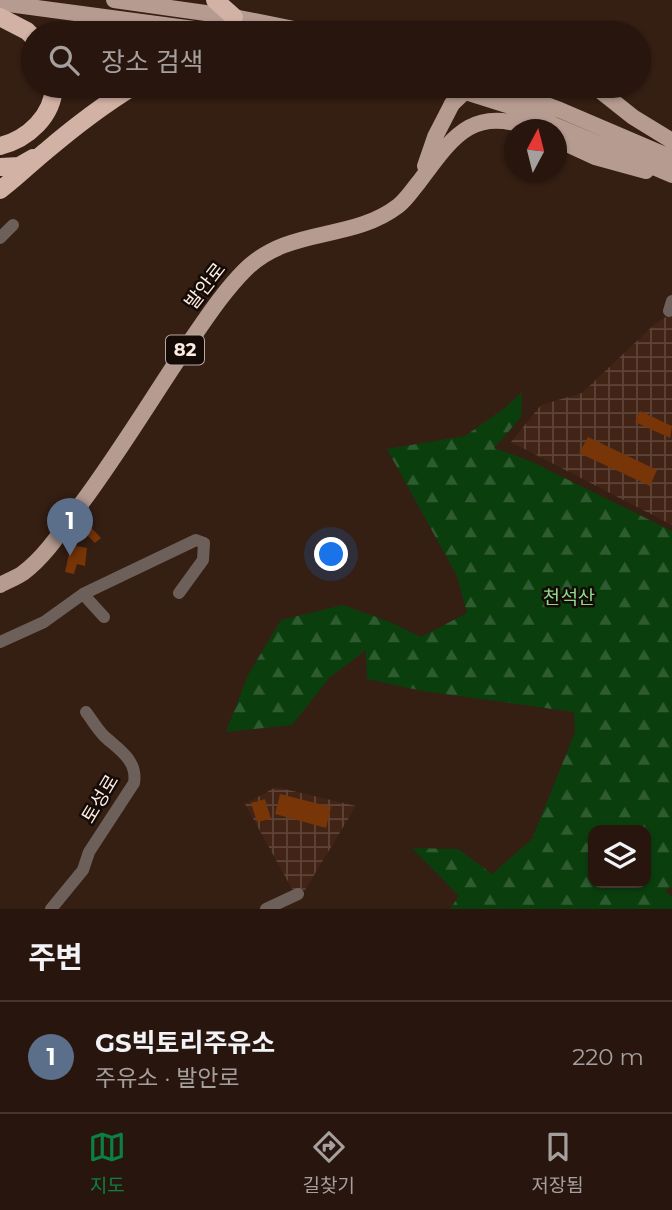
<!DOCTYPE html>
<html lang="ko">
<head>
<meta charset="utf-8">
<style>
  :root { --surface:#28160e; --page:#34231c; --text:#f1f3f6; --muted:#a59f9e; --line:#44352e; --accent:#0b8043 }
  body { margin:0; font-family:Montserrat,"Noto Sans KR",sans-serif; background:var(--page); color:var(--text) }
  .controls { position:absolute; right:21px; bottom:21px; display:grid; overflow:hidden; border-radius:14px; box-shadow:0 2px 5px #0004 }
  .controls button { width:63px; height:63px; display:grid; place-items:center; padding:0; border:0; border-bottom:2px solid var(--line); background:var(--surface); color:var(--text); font:35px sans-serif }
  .compass { position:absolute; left:504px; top:119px; width:63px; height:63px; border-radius:50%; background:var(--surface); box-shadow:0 2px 5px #0004; rotate:7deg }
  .you { position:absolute; left:332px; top:555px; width:24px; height:24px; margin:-18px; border:5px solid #fff; border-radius:50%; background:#1a73e8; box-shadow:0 0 0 10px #1a73e833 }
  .badge { display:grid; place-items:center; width:46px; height:46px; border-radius:50%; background:var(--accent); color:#fff; font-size:23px; font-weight:700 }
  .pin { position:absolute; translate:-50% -58px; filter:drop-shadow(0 2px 4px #0008) }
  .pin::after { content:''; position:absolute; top:37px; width:24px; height:21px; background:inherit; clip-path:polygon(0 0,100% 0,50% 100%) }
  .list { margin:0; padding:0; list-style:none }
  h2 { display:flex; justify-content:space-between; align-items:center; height:91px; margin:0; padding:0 28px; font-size:30px }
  h2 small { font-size:23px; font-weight:400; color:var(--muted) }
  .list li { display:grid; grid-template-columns:46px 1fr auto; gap:21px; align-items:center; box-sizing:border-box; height:112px; padding:0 28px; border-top:2px solid var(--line) }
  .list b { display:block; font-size:26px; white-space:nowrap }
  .list p { margin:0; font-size:23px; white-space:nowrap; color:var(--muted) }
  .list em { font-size:23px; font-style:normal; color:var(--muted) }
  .icon { flex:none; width:38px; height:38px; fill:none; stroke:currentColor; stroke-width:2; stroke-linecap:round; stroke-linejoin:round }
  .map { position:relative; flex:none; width:672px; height:909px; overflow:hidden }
  .search { position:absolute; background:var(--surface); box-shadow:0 2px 5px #0004; left:21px; right:21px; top:21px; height:77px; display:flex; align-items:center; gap:18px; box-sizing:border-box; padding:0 24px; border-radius:38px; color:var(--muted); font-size:26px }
  .sheet { height:203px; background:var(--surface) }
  nav { display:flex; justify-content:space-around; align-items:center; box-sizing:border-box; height:98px; border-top:2px solid var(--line); background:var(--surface); font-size:19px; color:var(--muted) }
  nav a { display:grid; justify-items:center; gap:4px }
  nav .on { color:var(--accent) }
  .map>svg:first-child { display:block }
</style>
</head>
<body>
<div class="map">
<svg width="672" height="909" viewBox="0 0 672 909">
  <defs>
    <pattern id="industrial-grid" width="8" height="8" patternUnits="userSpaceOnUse" patternTransform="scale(1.75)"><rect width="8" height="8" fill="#412415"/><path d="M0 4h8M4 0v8" fill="none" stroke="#5e4437"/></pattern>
    <pattern id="forest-firs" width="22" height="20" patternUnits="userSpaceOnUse" patternTransform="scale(1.75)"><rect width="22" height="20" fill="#0a3f0d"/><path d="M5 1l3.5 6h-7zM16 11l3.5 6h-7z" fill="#2f5b30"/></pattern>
  </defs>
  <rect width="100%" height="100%" fill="#351e12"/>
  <path fill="url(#industrial-grid)" d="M672,313v212l-161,-83 30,-37 41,-12 74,-70z
    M276,787l80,19 -51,84 -13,-1 -47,-85z"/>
  <path fill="url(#forest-firs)" fill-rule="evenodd" d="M522,392l-1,25 -27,31 36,13 142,70v356l-7,3 7,7v12h-222l9,-13 -47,-48 46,1 34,25 40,-35 43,-107 -1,-20 -151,-21 -56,-12 -1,-29 -36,27 -38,48 -66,7 22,-57 33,-55 62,-15 47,17 31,15 46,-24 -10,-37 -70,-127 78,-13 40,-28zM593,830h53v53h-53z"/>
  <path fill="#783507" d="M640,411l32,15 -2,12 -35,-16z
    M588,437l69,33 -7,16 -71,-33z
    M88,524l13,14 -6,5 -13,-13z
    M71,545l16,3 -2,18 -8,-2 -3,10 -9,-2z
    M280,794l51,13 -5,21 -51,-14z
    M265,799l6,20 -14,3 -6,-19z"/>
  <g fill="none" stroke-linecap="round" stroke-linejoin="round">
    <path stroke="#6d605b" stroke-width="12" d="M0,238l13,-13
      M669,311l3,-10
      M83,594l113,-54 8,3 -1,17 -24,33
      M0,642l44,-20 39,-28 21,23
      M51,909l32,-39 6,-18 45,-69c4,-23 -16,-34 -30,-47 -7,-7 -12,-16 -18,-24
      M266,909l32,-15"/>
    <path stroke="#b59b90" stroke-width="16" d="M114,0l120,17 80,16
      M0,3l224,30
      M447,86l60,19 165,70
      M496,86l64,24 112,48
      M594,86l39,31 39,24
      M556,139l39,18 51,14
      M425,166l10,-29 17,-33
      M0,585c7,-4 16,-7 23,-12 24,-18 41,-46 58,-69 38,-51 71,-106 106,-158 18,-26 36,-54 58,-76 44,-44 106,-28 153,-64 8,-6 15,-17 21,-24 33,-44 54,-79 116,-52"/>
    <path stroke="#d2b2a5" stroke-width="18" d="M215,0l19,17
      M0,17l27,14 6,6
      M0,146c28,-7 53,-30 54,-60
      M0,167l19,-1 14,-8
      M0,190c16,-12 30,-26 46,-39 27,-23 57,-46 88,-65"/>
    <path stroke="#b59b90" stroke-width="16" d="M452,104l19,-18"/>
  </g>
  <g text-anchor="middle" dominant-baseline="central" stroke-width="5" stroke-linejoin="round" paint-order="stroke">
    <rect fill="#150b06" stroke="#b8a9a2" stroke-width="2" x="166" y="335.5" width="38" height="29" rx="5"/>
    <g font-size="18" font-weight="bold" fill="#feede5">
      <text x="185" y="350">82</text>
    </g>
    <g font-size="19" fill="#feede5" stroke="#150b06">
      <text transform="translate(205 286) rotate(-52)">발안로</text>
      <text transform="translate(100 799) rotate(-59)">토성로</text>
    </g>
    <g font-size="19" fill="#8ada88" stroke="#150b06">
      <text x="569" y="597">천석산</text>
    </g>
  </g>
</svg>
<div class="controls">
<button><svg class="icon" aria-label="layers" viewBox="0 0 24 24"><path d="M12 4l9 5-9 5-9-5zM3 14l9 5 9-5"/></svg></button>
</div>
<svg class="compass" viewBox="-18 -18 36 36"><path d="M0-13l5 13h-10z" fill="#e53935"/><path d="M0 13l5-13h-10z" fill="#a59f9e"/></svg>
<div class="you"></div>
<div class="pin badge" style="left:70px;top:556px;background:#5c6f8a">1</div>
<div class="search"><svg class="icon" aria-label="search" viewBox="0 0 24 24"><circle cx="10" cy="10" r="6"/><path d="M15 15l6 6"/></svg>장소 검색</div>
</div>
<section class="sheet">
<h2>주변<small></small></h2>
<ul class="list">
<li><span class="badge" style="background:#5c6f8a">1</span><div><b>GS빅토리주유소</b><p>주유소 · 발안로</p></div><em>220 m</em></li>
</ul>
</section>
<nav>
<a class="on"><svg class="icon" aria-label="map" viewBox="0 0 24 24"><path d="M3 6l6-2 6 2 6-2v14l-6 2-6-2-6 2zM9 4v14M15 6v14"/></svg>지도</a>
<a><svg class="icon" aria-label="directions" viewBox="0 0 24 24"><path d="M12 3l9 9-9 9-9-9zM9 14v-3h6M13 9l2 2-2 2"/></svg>길찾기</a>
<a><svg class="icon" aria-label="saved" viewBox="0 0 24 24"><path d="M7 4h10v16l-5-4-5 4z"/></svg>저장됨</a>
</nav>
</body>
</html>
